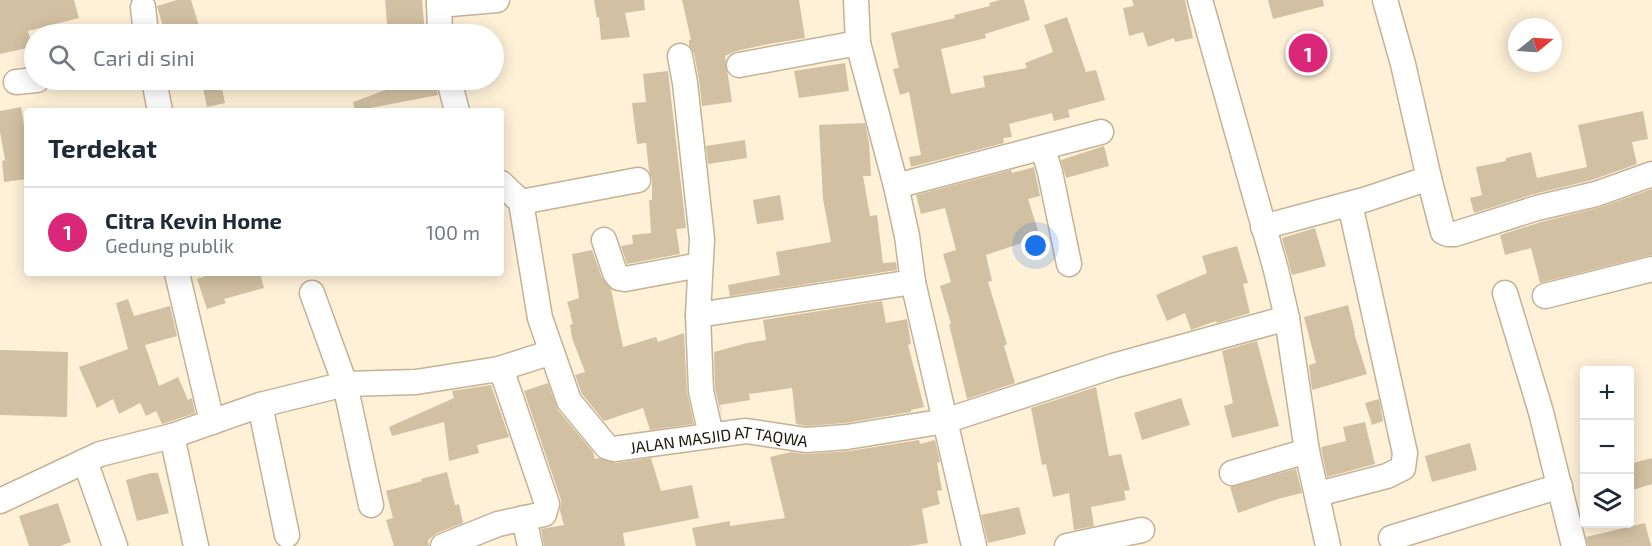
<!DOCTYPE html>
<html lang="id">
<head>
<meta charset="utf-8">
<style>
  :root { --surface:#fff; --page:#f6f6f7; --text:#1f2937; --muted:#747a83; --line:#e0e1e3; --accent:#db2777 }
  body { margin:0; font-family:"Exo 2",sans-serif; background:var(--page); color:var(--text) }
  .controls { position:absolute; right:18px; bottom:18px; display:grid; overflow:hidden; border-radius:6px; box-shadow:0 3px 15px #0003 }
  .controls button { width:54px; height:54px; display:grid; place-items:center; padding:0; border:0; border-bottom:2px solid var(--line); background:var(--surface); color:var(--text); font:30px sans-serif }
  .compass { position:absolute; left:1508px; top:18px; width:54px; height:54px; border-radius:50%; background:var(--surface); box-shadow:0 3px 15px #0003; rotate:72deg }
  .you { position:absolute; left:1036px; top:246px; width:21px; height:21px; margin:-15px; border:4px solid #fff; border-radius:50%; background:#1a73e8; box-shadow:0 0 0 9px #1a73e833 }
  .badge { display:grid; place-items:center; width:39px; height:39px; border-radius:50%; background:var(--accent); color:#fff; font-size:20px; font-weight:700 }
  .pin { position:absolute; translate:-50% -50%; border:3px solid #fff; box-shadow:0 2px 6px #0006 }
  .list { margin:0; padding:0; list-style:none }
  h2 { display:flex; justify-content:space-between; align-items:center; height:78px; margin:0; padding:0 24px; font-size:26px }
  h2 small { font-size:20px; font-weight:400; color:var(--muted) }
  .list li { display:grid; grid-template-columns:39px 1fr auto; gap:18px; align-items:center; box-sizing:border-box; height:90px; padding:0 24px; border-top:2px solid var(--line) }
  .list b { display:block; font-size:22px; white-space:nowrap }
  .list p { margin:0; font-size:20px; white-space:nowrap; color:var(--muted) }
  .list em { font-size:20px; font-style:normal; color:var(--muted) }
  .icon { flex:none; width:33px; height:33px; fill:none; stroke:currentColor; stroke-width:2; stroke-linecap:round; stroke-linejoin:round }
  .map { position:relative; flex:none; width:1652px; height:546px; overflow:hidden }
  .search { position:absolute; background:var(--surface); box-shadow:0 3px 15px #0003; left:24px; top:24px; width:480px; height:66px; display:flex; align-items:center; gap:15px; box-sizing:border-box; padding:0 21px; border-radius:33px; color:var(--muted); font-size:22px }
  .panel { position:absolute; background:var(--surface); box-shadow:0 3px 15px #0003; left:24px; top:108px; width:480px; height:168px; border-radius:6px }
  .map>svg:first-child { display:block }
</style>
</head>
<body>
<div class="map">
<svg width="1652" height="546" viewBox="0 0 1652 546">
  <rect width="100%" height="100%" fill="#fff1d8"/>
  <path fill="#d2c0a2" d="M0,0h74l5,18 -51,13 4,16 -32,7z
    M177,0h14l8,26 -25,8h-9l-8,-28z
    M385,0h37l3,33 -37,1z
    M594,0h50l1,10 -20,3 5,24 -29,3 -2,-23 -2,1z
    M682,0h117l6,38 -36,6 -33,7 -11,5 7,46 -30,4 -3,-26 -5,-27 -5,-7v-6h2z
    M1000,0h24l6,20 -45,14 1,4 -45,11 10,45 34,-7 -2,-11 44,-8 -2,-5 28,-11 -9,-27 23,-8 19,55 10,-2 9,30 -37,10 2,7 -16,4 -2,-8 -43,11 3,13 -9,1 1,5 -93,24 -2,-10 12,-2 -12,-63 -9,3 -7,-26 6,-1 -8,-35 64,-15 -1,-3 36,-9 -1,-3z
    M1132,0h53l8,38 -18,4 -1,-4 -26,9 -5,-15 -14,4 -6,-28 11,-2z
    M1268,0h55l1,6 -51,13z
    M845,63l4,28 -50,7 -5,-27z
    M668,71l18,157 -10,1 4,25 -53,10 -6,-18 12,-2 -1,-9 19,-2 -2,-33h3v-22l-3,-7 -3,-28 -9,1 -5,-41 14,-1 -3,-28z
    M386,80h49l3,15 -83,16 -2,-9 35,-13z
    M221,84l4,19 -18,4 -4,-19z
    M21,107l6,37v35l-23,3 -2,-21 3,-1 -5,-28v-21z
    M1643,111l5,28 -16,3 5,22 -45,16 -58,14 -60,19 -4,-15 12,-3 -6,-28 30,-6v-3l25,-6 6,26 50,-11 -9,-42z
    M865,123l4,19 2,34h-8l7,40 7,-1 6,48 13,-1 1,8 -167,26 -2,-11 52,-10 -4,-23 55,-10 -8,-43 -4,-74z
    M745,140l2,18 -39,6 -2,-18z
    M1104,146l5,20 -43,12 -5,-18z
    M1034,167l6,29 -12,3 12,38 -54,18 6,26 -4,1 19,62 -3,2 11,37 -48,16 -18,-75h2l-11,-38 11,-4 -8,-28 13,-4 -11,-42 -24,6 -5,-19 95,-25 1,3z
    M1652,189v66l-112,28 -9,-35 -26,7 -5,-20 41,-13 60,-15z
    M780,195l4,25 -27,4 -4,-24z
    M1315,228l11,38 -34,9 -10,-37z
    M1237,246l11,37 -5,1 7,29 -33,10 -1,-2 -25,9 -6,-17 -18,8 -11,-26 51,-22 -5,-17z
    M592,250l10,28 9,11 12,58 33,-10 2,5 26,-9 3,59 7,32 -44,6 -7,-22 -39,13 -22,-27 -7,-19 10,-3 -13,-34 -2,-13 3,-1 -3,-10h1l-4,-12 12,-4 -7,-44z
    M215,273h45l4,15 -40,11 2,4 -19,6 -10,-30z
    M128,299l6,17 36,-10 7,30 -32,9 14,41 19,-9 10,23 4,-2 3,15 -33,11 -6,-13 -10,5 -6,-13 -21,11 -6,-15 -16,9 -18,-41 49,-18 -12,-46z
    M882,301l4,22 21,-4 4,25 -3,1 16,62 -13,3v2l-66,11 -38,3 -11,-2 -4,-36 -43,6 1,6 -30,5 2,12 -7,-28 -1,-37 33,-9 19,-3 -3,-20z
    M1348,305l7,28h-1l13,41 -55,16 -3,-25 7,-2 -12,-46z
    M1257,341l22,85 -47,12 -8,-32 9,-3 -11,-52z
    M0,350l68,2 -1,65 -67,-2z
    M548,383l10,27 35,42 2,7 4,-1 16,5 36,-5 10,33 31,-6 7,33 -76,15 2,13h-81l-3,-17 23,-4 -4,-14 1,-11 -37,-109z
    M491,385l18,52 -32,8 2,8 -30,8 -5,-39 -52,14 -3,-9 65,-29 -2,-7z
    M1096,387l13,69 12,-2 9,36 -6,1 2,9 -35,7 3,19 -20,4 -5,-37 -16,4 -7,-33 -4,1 -11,-57z
    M1181,398l9,27 -48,15 -8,-27z
    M1379,399l4,22 -11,4 -7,-22z
    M1365,422l10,42 -48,13 -6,-30 25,-6 -3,-14z
    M919,440l1,4 15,-4 5,22 -3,1 5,27 -5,1 3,13 -18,5 6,34 -19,3h-213l-4,-18 38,-7v5l55,-8 -15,-61 21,-5 16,2 42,-3z
    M1470,443l7,27 -45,12 -7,-26z
    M1652,458v26l-23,7v-27z
    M1296,469l6,24 -24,6 -40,14 -8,-26z
    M447,472l8,33 4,-1 4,19 -26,10 -9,7 1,6h-35l-8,-26 7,-2 -7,-27 36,-10 -1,-2z
    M151,473h7l11,40 -32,8 -11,-41z
    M58,503l13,39 -11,4h-31l-10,-30z
    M1019,507l7,27 -38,9 -7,-28z
    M1645,523l6,23h-63l-2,-9z"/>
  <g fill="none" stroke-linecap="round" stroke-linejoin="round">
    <g stroke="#c3b295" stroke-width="27">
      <g id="street">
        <path d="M439,0l1,34"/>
        <path d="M856,0l2,43 38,143 11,50 6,46 61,264"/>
        <path d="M1200,0l76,270 11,48 20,133 21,95"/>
        <path d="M1385,0l18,64 26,114"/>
        <path d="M439,5l58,-5"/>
        <path d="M143,7l3,27"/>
        <path d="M680,56l5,27 17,156 -4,76 3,76 10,44"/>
        <path d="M739,65l119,-22"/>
        <path d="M154,80l6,31"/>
        <path d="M449,80l8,31"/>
        <path d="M16,82l21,-2"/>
        <path d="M1043,148l7,24 19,92"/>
        <path id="s1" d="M501,183l20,19 19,116 29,83 38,46 7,2 132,-18 60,9 41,-3 98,-16 168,-55 174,-48"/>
        <path d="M896,186l205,-54"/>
        <path d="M521,202l117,-22"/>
        <path d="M1263,227l104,-28 62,-21 14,54 5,2h7l82,-26 59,-14 56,-20"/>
        <path d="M604,240l11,33 4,5 6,1 75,-14"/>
        <path d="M177,273l35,149"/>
        <path d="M312,293l33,91 26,121"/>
        <path d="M1505,293l36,119 33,134"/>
        <path d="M1545,296l107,-27"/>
        <path d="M698,315l215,-33"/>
        <path d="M499,369l53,-17"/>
        <path d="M260,405l27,130"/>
        <path d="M172,436l24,110"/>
        <path d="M85,461l30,85"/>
        <path d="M1232,473l75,-22"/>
        <path d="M1318,494l69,-18 16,-8 2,-15 -55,-249"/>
        <path d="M0,501l100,-47 72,-18 88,-31 85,-21 71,-2 83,-13 6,11 39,115 3,9 -3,10 -46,10 -55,22"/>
        <path d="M524,518l6,28"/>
        <path d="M1391,538l169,-52"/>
        <path d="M1067,546l75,-16"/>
      </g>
    </g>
    <use href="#street" stroke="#fff" stroke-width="24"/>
  </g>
  <g text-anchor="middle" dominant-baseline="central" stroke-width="5" stroke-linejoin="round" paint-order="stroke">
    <g font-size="16" fill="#1d170c" stroke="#fff">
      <text stroke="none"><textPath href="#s1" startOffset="406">JALAN MASJID AT TAQWA</textPath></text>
    </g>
  </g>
</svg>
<div class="controls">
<button>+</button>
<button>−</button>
<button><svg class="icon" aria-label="layers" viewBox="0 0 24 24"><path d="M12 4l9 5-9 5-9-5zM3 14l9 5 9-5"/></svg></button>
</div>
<svg class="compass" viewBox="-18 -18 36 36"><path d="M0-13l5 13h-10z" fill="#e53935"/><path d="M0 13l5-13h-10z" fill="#747a83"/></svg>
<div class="you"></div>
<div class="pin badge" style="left:1308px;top:53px">1</div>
<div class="search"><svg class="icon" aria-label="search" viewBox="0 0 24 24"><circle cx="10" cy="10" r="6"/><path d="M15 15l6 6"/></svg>Cari di sini</div>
<section class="panel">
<h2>Terdekat<small></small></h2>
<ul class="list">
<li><span class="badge">1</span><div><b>Citra Kevin Home</b><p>Gedung publik</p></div><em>100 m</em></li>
</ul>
</section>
</div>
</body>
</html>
